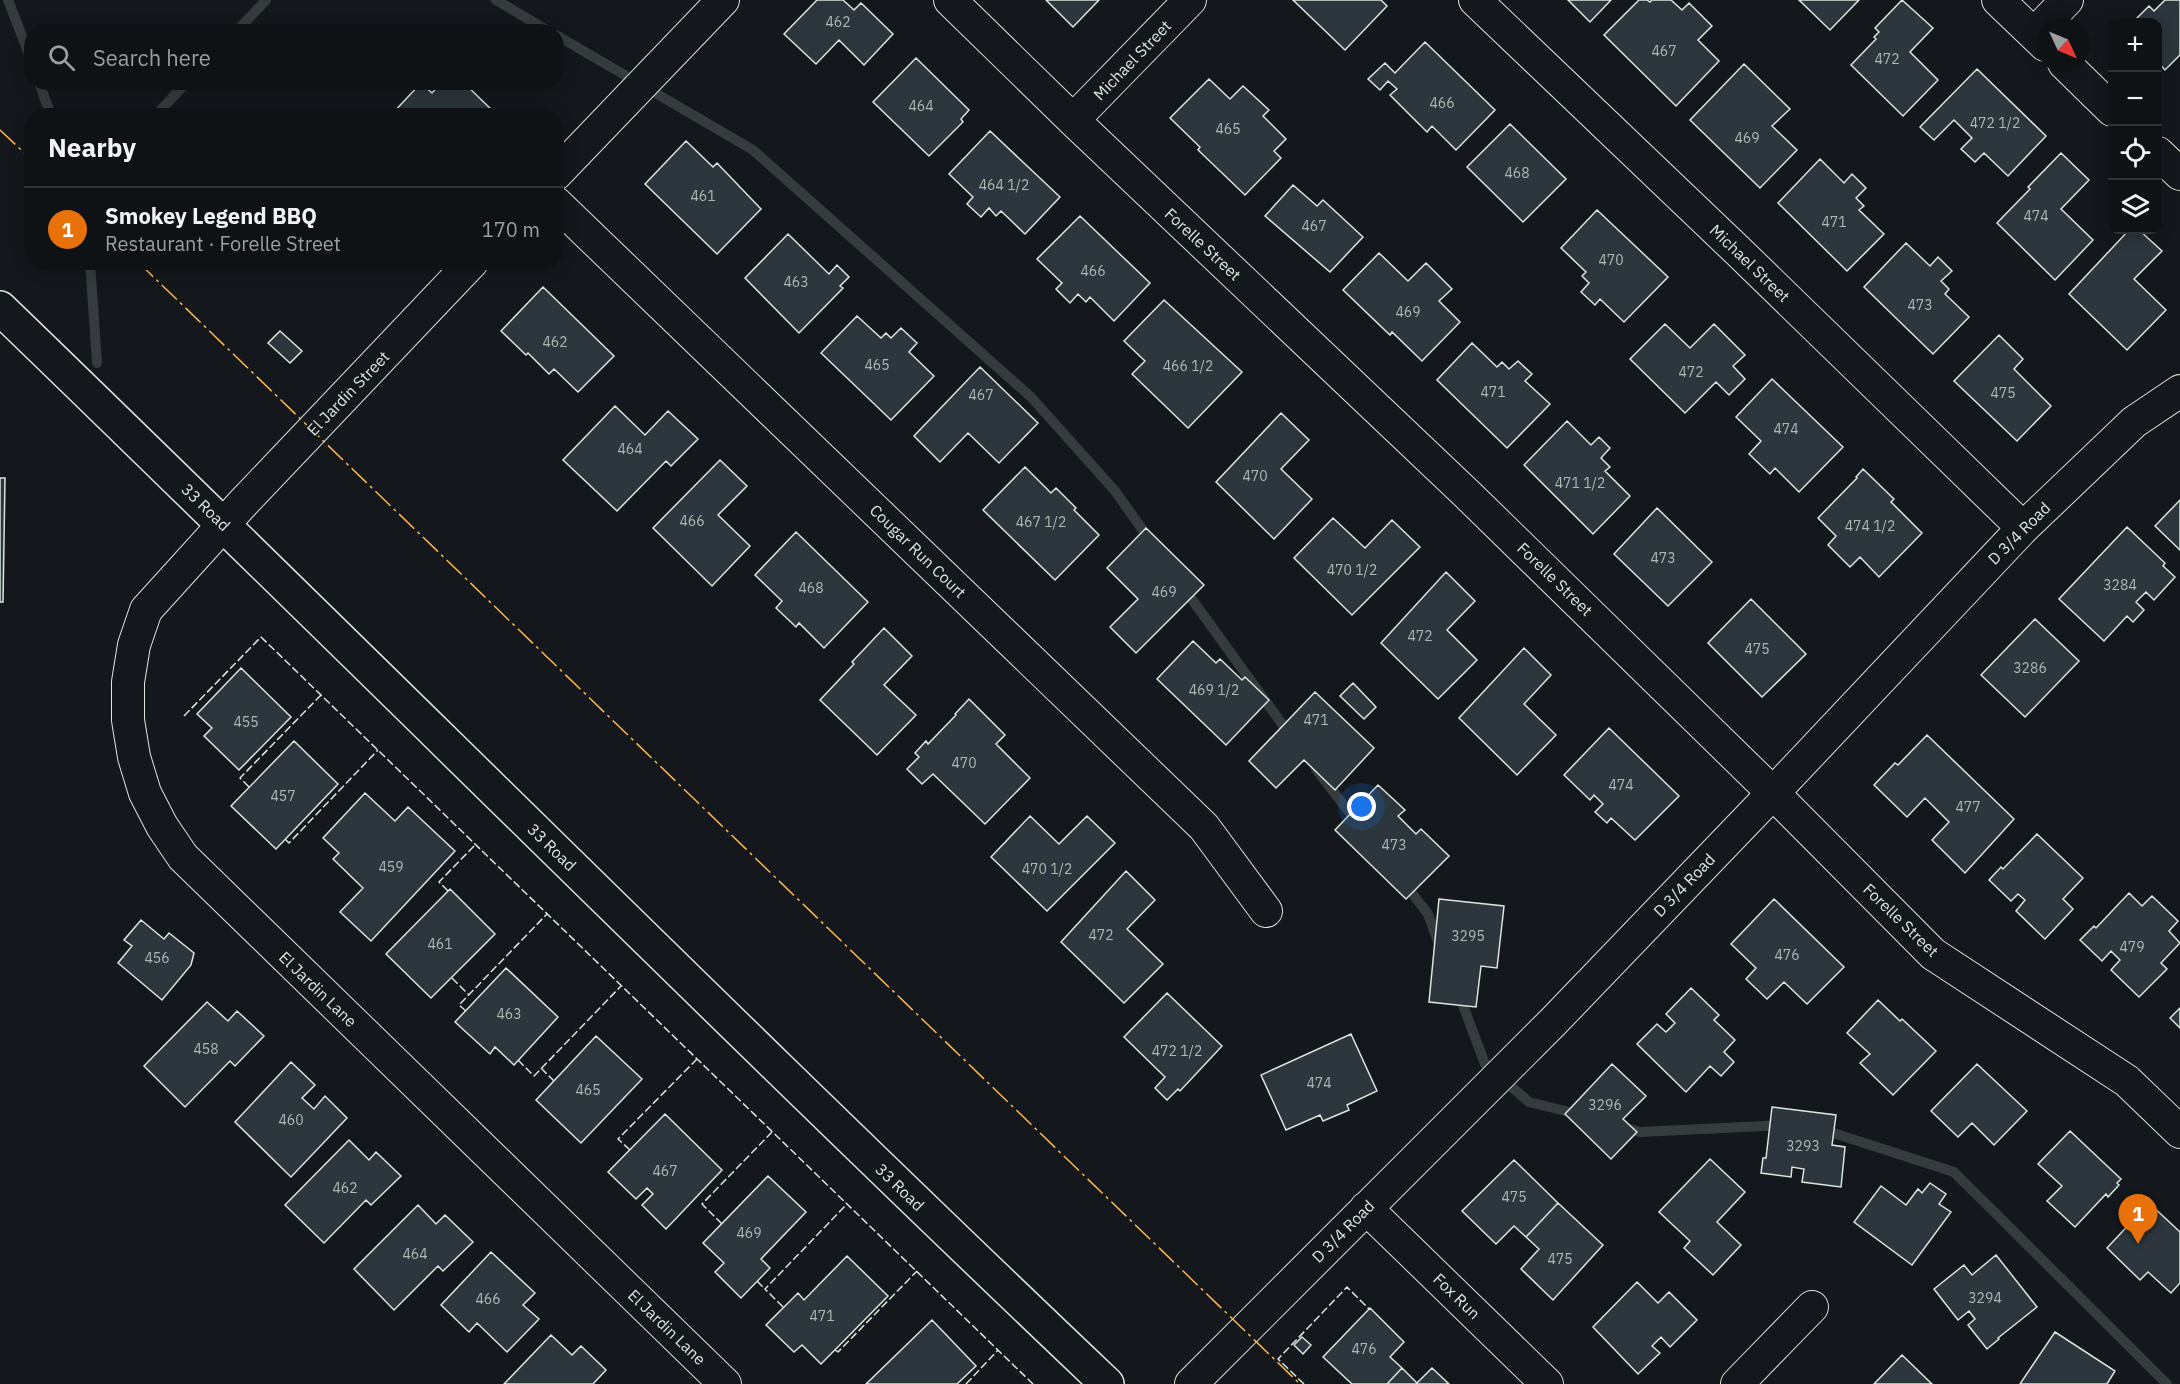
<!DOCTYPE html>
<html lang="en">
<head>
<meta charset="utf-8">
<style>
  :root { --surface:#0f1215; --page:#1d2022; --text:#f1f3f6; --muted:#9b9ea0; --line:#2f3234; --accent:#ffb74d }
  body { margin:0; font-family:"IBM Plex Sans",sans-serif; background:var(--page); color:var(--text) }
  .controls { position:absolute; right:18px; top:18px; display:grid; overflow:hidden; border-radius:12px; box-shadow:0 3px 15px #0003 }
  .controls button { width:54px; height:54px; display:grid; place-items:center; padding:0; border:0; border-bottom:2px solid var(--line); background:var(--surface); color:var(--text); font:30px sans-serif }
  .compass { position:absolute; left:2036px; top:18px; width:54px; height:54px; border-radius:50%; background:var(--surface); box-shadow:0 3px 15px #0003; rotate:134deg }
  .you { position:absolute; left:1362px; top:807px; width:21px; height:21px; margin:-15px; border:4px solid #fff; border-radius:50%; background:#1a73e8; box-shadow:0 0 0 9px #1a73e833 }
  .badge { display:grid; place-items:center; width:39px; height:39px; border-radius:50%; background:var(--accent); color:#fff; font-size:20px; font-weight:700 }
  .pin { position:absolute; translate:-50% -50px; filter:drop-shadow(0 2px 3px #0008) }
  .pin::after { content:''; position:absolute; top:32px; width:21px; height:18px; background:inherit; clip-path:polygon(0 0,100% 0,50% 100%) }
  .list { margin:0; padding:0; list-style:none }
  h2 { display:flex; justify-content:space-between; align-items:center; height:78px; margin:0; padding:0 24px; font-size:26px }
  h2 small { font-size:20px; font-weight:400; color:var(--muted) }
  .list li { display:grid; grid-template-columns:39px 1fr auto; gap:18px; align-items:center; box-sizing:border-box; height:84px; padding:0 24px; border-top:2px solid var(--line) }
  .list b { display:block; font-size:22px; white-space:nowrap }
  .list p { margin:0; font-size:20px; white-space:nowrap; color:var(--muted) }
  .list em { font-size:20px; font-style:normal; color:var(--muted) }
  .icon { flex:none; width:33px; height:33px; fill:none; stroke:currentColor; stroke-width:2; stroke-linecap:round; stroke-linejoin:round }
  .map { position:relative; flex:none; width:2180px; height:1384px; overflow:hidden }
  .search { position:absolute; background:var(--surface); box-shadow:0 3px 15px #0003; left:24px; top:24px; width:540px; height:66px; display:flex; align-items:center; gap:15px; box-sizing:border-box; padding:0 21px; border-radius:24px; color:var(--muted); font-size:22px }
  .panel { position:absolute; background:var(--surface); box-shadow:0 3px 15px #0003; left:24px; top:108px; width:540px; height:162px; border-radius:24px }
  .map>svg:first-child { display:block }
</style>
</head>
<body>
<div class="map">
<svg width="2180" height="1384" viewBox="0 0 2180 1384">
  <rect width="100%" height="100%" fill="#14181c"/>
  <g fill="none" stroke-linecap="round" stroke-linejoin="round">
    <path stroke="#363b3e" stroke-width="10" d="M8,0l24,62
      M496,0l54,32
      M236,32l30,-32
      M556,35l197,115 278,247 84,94 37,52
      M39,82l12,34
      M155,116l32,-34
      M90,262l7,101
      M1183,587l107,148
      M1316,769l43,56
      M1404,883l24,31 12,33
      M1458,992l27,72 44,38 52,13
      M1622,1127l18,5 143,-7
      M1821,1129l133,43 213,212"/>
  </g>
  <path fill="#2c363c" stroke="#d8e6dc" stroke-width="1.5" d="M817,0h26l11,10 7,-7 32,31 -29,31 -25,-25 -23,24 -32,-30z
    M1046,0h53l-26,27z
    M1293,0h88l6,6 -42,44z
    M1568,0h43l-21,22z
    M1639,0h8l3,2 2,-2h19l11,10 7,-7 23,23 -14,14 21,21 -43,45 -72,-71z
    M1799,0h60l-29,30z
    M1902,0l31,28 -23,24 28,28 -35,36 -52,-51 25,-26 -2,-2 5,-5 -4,-4z
    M2165,0h15v55l-15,15 -7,-8v-40h-25l16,-16 5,5z
    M1425,42l70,68 -39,40 -24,-24 -5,6 -37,-37 7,-6 -9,-8 -8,9 -12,-11 17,-16 10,10z
    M916,58l53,52 -8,9 2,3 -34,34 -56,-54z
    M1744,64l46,45 -18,17 25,24 -37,38 -70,-68z
    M1977,69l69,67 -38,40 -24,-23 -9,9 -14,-13 11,-11 -18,-18 -20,20 -14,-13z
    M1209,79l21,20 13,-13 26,24 -6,6 23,23 -12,12 7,7 -36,37 -47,-45 2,-3 -30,-29z
    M442,82h21l33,32 -106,2 31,-33 11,10z
    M1510,124l56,55 -43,43 -56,-55z
    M990,131l70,66 -35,37 -24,-23 -5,5 -7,-8 -8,9 -14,-13 6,-7 -24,-23z
    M686,141l27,26 4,-4 44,46 -44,45 -72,-70z
    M2061,153l28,27 -28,29 32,31 -38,40 -58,-57 33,-34 -2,-2z
    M1820,159l24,24 8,-9 14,14 -10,10 8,8 -5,4 25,24 -37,37 -69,-68z
    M1293,185l24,21 6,-6 40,37 -33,35 -65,-56z
    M1597,210l71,67 -44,45 -24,-23 -5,6 -14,-13 8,-9 -7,-7 4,-4 -25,-24z
    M1080,216l70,67 -36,38 -24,-24 -4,5 -8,-8 -8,9 -14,-14 6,-6 -25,-24z
    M2129,230h10l23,21 -28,28 32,31 -39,40 -58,-56z
    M788,234l41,40 8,-9 12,12 -9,9 3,2 -44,45 -54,-55z
    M1906,243l24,23 8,-9 14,14 -11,10 8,8 -4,5 24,23 -36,37 -69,-67z
    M1379,253l29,28 18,-18 26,26 -13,12 21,21 -38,39 -30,-29 -2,3 -47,-45z
    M543,287l71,69 -36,36 -24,-23 -5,5 -21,-21 -2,2 -25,-24z
    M1164,300l78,72 -54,56 -56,-54 13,-13 -21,-20z
    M857,316l24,22 5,-5 5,5 10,-10 16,15 -8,9 25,24 -43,44 -70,-67z
    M1665,324l25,24 24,-24 31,31 -12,11 12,13 -16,16 -13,-13 -31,31 -55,-54z
    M280,331l22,20 -12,12 -22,-20z
    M1999,335l24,24 -9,10 37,37 -34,35 -63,-60z
    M1472,343l25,24 5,-5 7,7 9,-8 14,13 -7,7 25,23 -43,44 -70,-68z
    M980,367l58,56 -39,40 -31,-30 -28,29 -26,-26z
    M1772,379l71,68 -44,45 -24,-24 -5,6 -21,-20 12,-13 -25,-24z
    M615,406l30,29 23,-24 30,28 -27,27 -5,-5 -49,50 -54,-51z
    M1281,413l28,27 -28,29 31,30 -38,40 -58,-57z
    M1567,421l24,24 8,-8 11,11 -9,10 9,9 -5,4 25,25 -37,38 -69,-69z
    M720,460l27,26 -29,29 32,31 -38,40 -59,-58z
    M1025,467l26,26 5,-5 20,20 -2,2 25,25 -44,45 -72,-70z
    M1863,469l31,30 -3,3 31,31 -43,44 -19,-20 -10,10 -22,-22 8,-9 -18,-18 39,-40 -1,-1z
    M0,478h5l-2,124h-3z
    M2180,500v50l-25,-24z
    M1657,508l55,54 -44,44 -54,-52z
    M1333,518l32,30 27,-28 28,27 -68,68 -58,-57z
    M2127,527l38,36 -2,3 12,11 -21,23 -8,-8 -10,10 8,8 -11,12 -6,-6 -23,25 -45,-42z
    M1146,528l58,57 -68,68 -26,-26 28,-28 -31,-31z
    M796,532l72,70 -44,46 -25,-25 -3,4 -20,-19 6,-7 -27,-26z
    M1446,572l29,29 -28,29 30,30 -39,39 -57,-56z
    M1751,599l55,55 -44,43 -54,-54z
    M2035,619l44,42 -54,56 -44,-42z
    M884,628l28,28 -28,29 32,30 -39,40 -57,-55 34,-36 -2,-2z
    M1193,641l23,22 4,-4 22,21 3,-3 24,23 -43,45 -69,-66z
    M1524,648l27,27 -27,29 32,31 -39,40 -58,-57z
    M241,668l50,49 -52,53 -35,-34 8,-8 -15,-14z
    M1353,683l23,24 -12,12 -24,-23z
    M1315,692l59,56 -39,42 -31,-30 -28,28 -27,-27z
    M969,699l36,36 -9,9 34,34 -45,46 -52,-50 -11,10 -15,-15 12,-12 -4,-4 11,-12 2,3 28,-29 -1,-1z
    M1609,728l70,68 -44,44 -24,-22 -4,5 -12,-11 8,-8 -9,-9 -4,5 -26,-25z
    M1927,735l87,84 -49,54 -33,-33 17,-18 -24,-24 -18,19 -33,-32 21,-22 3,2z
    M294,741l44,43 -62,65 -45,-43z
    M1378,785l27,25 -7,6 18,18 5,-5 28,27 -43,43 -71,-69z
    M365,793l30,28 13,-14 47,44 -84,90 -31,-29 23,-24 -30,-29 6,-6 -16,-15z
    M1030,816l29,28 28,-28 28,27 -68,68 -56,-54z
    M2037,834l46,44 -20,21 10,10 -28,30 -29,-28 9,-11 -7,-6 -7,7 -22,-21 12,-13 2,2z
    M1126,871l29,29 -28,29 36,35 -39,39 -63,-61z
    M450,889l45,45 -64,64 -45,-44z
    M2129,893l13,13 10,-10 26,25 -9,10 11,12 -19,20 6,6 -28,28 -28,-27 9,-10 -9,-9 -9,10 -22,-21 14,-14 2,2z
    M1439,899l65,7 -7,62 -16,-2 -5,41 -47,-5z
    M1774,899l70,68 -37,37 -23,-22 -17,17 -21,-20 10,-11 -25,-24z
    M141,920l23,19 5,-6 25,20 -3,12 -29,35 -44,-37 14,-17 -8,-6z
    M506,968l52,49 -44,48 -19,-18 -5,7 -35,-32z
    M1691,988l28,27 -5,5 21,20 -11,12 10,10 -13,14 -11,-10 -24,26 -49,-48 20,-20 9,8 9,-9 -9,-9z
    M1167,993l55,53 -42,45 -2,-2 -11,11 -12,-12 10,-11 -41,-40z
    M1878,1000l22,21 2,-2 34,32 -43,44 -33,-32 10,-9 -23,-21z
    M207,1002l21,19 9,-10 27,25 -29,30 -5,-5 -45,46 -41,-41z
    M2180,1008v20l-10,-10z
    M1351,1034l26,57 -30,14 2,5 -26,11 -3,-6 -34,15 -25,-55z
    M596,1036l46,43 -61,64 -45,-43z
    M291,1062l24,23 -13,13 12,11 11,-13 22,22 -56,59 -56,-55z
    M1612,1064l34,32 -23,23 14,13 -26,27 -46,-45z
    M1977,1064l50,47 -33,34 -22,-22 -14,14 -27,-26z
    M1772,1107l64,8 -4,30 13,2 -4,40 -39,-5 2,-13 -12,-2 -1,10 -30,-4 2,-15h3z
    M665,1114l57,56 -56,59 -24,-24 11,-11 -6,-6 -11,11 -28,-27z
    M2070,1131l51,48 -4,4 2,2 -11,12 -2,-3 -31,33 -28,-26 15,-15 -24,-22z
    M349,1140l20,20 7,-8 25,24 -30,29 -5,-5 -42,43 -39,-38z
    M1710,1159l35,33 -28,30 24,23 -28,30 -29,-27 6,-7 -31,-29z
    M1514,1160l44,43 -32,34 -12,-11 -18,18 -34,-33z
    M768,1176l38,36 -45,47 9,9 -29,30 -26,-26 9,-9 -21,-20z
    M1930,1183l16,11 -7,10 12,8 -39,53 -58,-43 27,-36 25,19 12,-16 4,4z
    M1558,1203l45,42 -50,55 -32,-31 18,-20 -13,-12z
    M2149,1203l31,29v51l-9,10 -23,-21 -8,8 -33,-32z
    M418,1205l18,19 9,-9 28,27 -30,29 -5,-5 -44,44 -40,-41z
    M491,1252l44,41 -12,12 16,14 -32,33 -30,-29 -8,9 -28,-27z
    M1996,1255l41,52 -39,31 1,1 -12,10 -19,-24 7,-6 -6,-8 -11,9 -24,-31 30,-24 8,10z
    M847,1256l41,40 -67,68 -19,-19 -8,7 -28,-27 32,-32 6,7z
    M1637,1282l21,21 11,-11 28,28 -27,27 -9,-10 -9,9 8,7 -22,21 -45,-47z
    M1370,1308l34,34 -14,15 12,11 -15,16h-35l-29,-27z
    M932,1320l44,46 -19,18h-91z
    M2055,1332l60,39 -8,13h-87z
    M551,1335l21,20 9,-9 25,24 -13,14h-89z
    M1302,1337l9,8 -8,9 -9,-9z
    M1902,1355l30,29h-58z
    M1402,1368l15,15 15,-15 17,16h-62z"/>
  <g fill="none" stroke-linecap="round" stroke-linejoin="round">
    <g stroke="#d8e6dc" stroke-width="34">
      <path id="minor" d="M950,0l123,120 395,375 305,298 160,161 194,127 53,51
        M1475,0l262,250 286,278
        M1998,0l47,45
        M2034,34l33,-34
        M2064,63l48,47
        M1073,120l117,-120
        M2158,153l22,21
        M556,174l167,-174
        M556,203l648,624 62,84
        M472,262l-229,241 -97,107 -12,35 -6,37v38l6,37 11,36 17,33 21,31 542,527
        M1366,1208l181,176
        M1191,1384l362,-362 220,-229 250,-265 111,-106 46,-31
        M1737,1384l75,-77"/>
    </g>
    <g stroke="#d8e6dc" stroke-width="36">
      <path id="secondary" d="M0,308c370,357 734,722 1107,1076"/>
    </g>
    <use href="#minor" stroke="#14181c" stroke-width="32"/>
    <use href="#secondary" stroke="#14181c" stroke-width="33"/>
    <path stroke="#d8e6dc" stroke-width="1.5" stroke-dasharray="8 3" stroke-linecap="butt" d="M184,716l77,-79 772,747
      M249,787l-9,-9 81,-83
      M285,839l4,4 89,-93
      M448,891l-9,-9 36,-37
      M452,978l17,17
      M466,1011l-7,-6 88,-91
      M518,1060l16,16 87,-90
      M541,1068l13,13
      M630,1150l-12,-11 79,-80
      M722,1224l-20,-20 70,-72
      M757,1281l8,8
      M783,1307l-18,-18 82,-85
      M835,1350l3,2 79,-81
      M966,1384l32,-34
      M1304,1384l-26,-25 69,-72 22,22"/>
    <path stroke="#ffb74d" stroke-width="1.5" stroke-dasharray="21 4.5 3 4.5" stroke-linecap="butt" d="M0,130l32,30
      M138,262l1162,1122"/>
  </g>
  <g text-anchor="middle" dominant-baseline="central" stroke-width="4.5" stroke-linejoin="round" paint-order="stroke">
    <g font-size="14" fill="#adbab4">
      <text x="838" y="22">462</text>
      <text x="1664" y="51">467</text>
      <text x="1887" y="59">472</text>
      <text x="1442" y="103">466</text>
      <text x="921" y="106">464</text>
      <text x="1995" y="123">472 1/2</text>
      <text x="1228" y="129">465</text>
      <text x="1747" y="138">469</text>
      <text x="1517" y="173">468</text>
      <text x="1004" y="185">464 1/2</text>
      <text x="703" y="196">461</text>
      <text x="2036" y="216">474</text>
      <text x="1834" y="222">471</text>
      <text x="1314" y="226">467</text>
      <text x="1611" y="260">470</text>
      <text x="1093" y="271">466</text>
      <text x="796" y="282">463</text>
      <text x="1920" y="305">473</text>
      <text x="1408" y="312">469</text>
      <text x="555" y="342">462</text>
      <text x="877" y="365">465</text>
      <text x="1188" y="366">466 1/2</text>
      <text x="1691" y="372">472</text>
      <text x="1493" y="392">471</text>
      <text x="2003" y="393">475</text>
      <text x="981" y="395">467</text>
      <text x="1786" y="429">474</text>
      <text x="630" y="449">464</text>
      <text x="1255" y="476">470</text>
      <text x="1580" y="483">471 1/2</text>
      <text x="692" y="521">466</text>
      <text x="1041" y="522">467 1/2</text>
      <text x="1870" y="526">474 1/2</text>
      <text x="1663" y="558">473</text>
      <text x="1352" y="570">470 1/2</text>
      <text x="2120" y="585">3284</text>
      <text x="811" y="588">468</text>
      <text x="1164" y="592">469</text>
      <text x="1420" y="636">472</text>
      <text x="1757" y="649">475</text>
      <text x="2030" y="668">3286</text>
      <text x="1214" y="690">469 1/2</text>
      <text x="1316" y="720">471</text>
      <text x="246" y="722">455</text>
      <text x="964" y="763">470</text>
      <text x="1621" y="785">474</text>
      <text x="283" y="796">457</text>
      <text x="1968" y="807">477</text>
      <text x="1394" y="845">473</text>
      <text x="391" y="867">459</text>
      <text x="1047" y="869">470 1/2</text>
      <text x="1101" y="935">472</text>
      <text x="1468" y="936">3295</text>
      <text x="440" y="944">461</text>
      <text x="2132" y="947">479</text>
      <text x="1787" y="955">476</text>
      <text x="157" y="958">456</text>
      <text x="509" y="1014">463</text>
      <text x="206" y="1049">458</text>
      <text x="1177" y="1051">472 1/2</text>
      <text x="1319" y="1083">474</text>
      <text x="588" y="1090">465</text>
      <text x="1605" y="1105">3296</text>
      <text x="291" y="1120">460</text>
      <text x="1803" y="1146">3293</text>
      <text x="665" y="1171">467</text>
      <text x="345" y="1188">462</text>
      <text x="1514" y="1197">475</text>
      <text x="749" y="1233">469</text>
      <text x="415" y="1254">464</text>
      <text x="1560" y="1259">475</text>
      <text x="1985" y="1298">3294</text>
      <text x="488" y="1299">466</text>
      <text x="822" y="1316">471</text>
      <text x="1364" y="1349">476</text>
    </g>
    <g font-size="16" fill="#d8e6dc" stroke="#14181c">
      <text transform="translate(1132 60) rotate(-46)">Michael Street</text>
      <text transform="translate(1203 244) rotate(43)">Forelle Street</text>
      <text transform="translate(1750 263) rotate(44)">Michael Street</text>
      <text transform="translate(348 393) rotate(-46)">El Jardin Street</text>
      <text transform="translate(206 507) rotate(44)">33 Road</text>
      <text transform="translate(2019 533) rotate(-45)">D 3/4 Road</text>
      <text transform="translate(918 551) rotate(44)">Cougar Run Court</text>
      <text transform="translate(1555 579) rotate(44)">Forelle Street</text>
      <text transform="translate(552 847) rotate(44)">33 Road</text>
      <text transform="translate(1684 885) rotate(-46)">D 3/4 Road</text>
      <text transform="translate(1901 920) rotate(44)">Forelle Street</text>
      <text transform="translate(318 989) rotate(44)">El Jardin Lane</text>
      <text transform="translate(900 1187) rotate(44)">33 Road</text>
      <text transform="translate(1343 1231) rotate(-45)">D 3/4 Road</text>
      <text transform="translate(1457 1296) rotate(44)">Fox Run</text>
      <text transform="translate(667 1327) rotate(44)">El Jardin Lane</text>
    </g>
  </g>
</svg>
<div class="controls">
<button>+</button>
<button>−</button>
<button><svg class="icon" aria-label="locate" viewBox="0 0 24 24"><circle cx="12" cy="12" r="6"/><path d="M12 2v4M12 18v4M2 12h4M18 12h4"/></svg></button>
<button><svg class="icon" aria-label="layers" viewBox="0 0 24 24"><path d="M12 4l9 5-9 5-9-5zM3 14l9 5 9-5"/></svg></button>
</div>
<svg class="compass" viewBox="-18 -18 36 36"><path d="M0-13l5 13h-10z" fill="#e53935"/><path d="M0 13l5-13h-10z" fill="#9b9ea0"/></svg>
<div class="you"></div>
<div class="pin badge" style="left:2138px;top:1244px;background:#e8710a">1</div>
<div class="search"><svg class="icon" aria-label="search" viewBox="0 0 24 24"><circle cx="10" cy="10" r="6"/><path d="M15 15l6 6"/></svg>Search here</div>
<section class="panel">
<h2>Nearby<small></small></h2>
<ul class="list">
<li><span class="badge" style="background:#e8710a">1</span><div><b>Smokey Legend BBQ</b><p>Restaurant · Forelle Street</p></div><em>170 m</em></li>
</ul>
</section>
</div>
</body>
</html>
